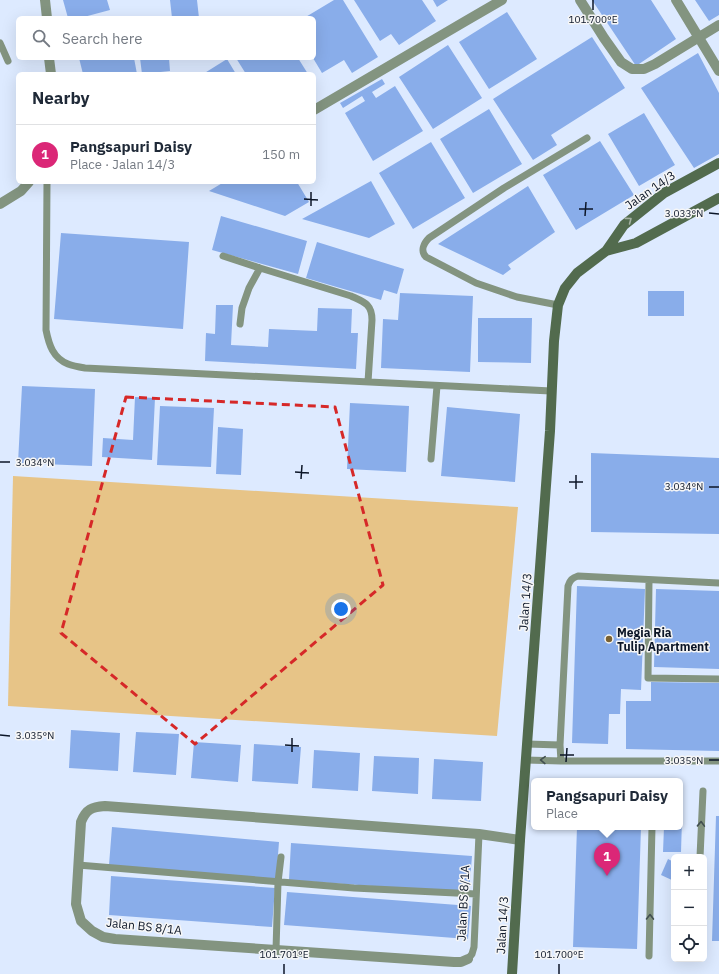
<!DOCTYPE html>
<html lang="en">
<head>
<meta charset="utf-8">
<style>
  :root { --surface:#fff; --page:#f2f2f3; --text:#1f2937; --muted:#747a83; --line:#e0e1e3; --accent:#db2777 }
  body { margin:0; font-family:"IBM Plex Sans",sans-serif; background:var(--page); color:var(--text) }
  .controls { position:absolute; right:12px; bottom:12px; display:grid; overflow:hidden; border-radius:6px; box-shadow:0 4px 16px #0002 }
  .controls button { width:36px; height:36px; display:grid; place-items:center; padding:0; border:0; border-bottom:1px solid var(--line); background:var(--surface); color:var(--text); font:20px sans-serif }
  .you { position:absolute; left:341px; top:609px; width:14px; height:14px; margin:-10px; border:3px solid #fff; border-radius:50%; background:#1a73e8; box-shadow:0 0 0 6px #1a73e833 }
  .badge { display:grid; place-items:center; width:26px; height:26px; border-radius:50%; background:var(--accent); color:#fff; font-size:13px; font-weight:700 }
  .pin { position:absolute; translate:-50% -33px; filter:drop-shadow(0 1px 2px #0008) }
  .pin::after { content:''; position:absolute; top:21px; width:14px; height:12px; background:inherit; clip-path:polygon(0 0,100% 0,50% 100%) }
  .popup { position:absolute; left:531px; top:778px; width:152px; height:52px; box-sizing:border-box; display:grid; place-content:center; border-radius:6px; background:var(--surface); filter:drop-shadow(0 1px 3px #0005); font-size:13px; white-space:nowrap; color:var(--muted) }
  .popup b { font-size:15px; color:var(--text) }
  .popup::after { content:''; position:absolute; left:50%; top:100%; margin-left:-8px; border:8px solid transparent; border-top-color:var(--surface) }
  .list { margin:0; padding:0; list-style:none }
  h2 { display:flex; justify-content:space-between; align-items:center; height:52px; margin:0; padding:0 16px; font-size:17px }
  h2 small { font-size:13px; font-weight:400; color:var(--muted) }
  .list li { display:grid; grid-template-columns:26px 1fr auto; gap:12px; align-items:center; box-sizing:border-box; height:60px; padding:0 16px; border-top:1px solid var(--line) }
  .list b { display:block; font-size:15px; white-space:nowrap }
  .list p { margin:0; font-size:13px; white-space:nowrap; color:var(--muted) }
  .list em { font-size:13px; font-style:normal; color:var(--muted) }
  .icon { flex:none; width:22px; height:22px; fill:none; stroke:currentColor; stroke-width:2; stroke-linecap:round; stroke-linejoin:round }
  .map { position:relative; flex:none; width:719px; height:974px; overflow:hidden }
  .search { position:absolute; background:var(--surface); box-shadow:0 4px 16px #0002; left:16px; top:16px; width:300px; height:44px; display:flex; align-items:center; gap:10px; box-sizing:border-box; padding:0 14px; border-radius:6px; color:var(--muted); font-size:15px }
  .panel { position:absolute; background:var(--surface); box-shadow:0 4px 16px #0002; left:16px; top:72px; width:300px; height:112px; border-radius:6px }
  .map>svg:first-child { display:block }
</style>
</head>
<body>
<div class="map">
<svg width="719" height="974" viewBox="0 0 719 974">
  <rect width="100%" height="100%" fill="#ddeaff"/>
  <path fill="#e7c487" d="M13,476l505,31 -21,229 -489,-30z"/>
  <path fill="#89adea" d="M63,0h44l3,10 -30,8h-12z
    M170,0h27l2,18h-27z
    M334,0h9l35,57 -26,16 -8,-13 -22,13 -9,-15h1v-40h-10z
    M354,0h68l14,21 -37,24 -8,-11 -11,7z
    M433,0h15l-11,7z
    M592,0h59l25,39 -40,27z
    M695,0h24v15l-10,6z
    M507,12l30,47 -48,30 -30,-47z
    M592,37l33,51 -74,47 6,10 -24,15 -40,-61z
    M448,45l34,53 -49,31 -34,-52z
    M698,53l21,40v61l-25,14 -53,-80z
    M79,58h55l3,16h-54z
    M140,58h29l1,13 -28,3z
    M236,58h62l10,16h-62z
    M227,59l9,15h-33z
    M382,79l3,5 -13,8 4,6 19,-12 28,45 -50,30 -28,-48 20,-12 -3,-5 -19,12 -3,-5z
    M489,109l33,55 -49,29 -33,-54z
    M644,113l31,52 -36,21 -31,-52z
    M600,141l34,54 -58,35 -33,-55z
    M431,142l34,56 -52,31 -34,-56z
    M371,181l24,43 -26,14 -67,-19z
    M224,182h73l12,20 -24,14 -76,-25z
    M528,186l27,46 -47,33 3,4 -8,6 -65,-31z
    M221,216l86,25 -9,33 -86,-24z
    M61,233l128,9 -6,87 -129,-10z
    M317,242l87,27 -7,25 -13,-4 -3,10 -75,-22z
    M648,291h36v25h-36z
    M400,293l73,3 -3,76 -89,-4 2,-49 15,1z
    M216,305h17l-2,40 37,2 1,-18 48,2 1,-23 34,1 -1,24h7l-2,36 -151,-8 1,-28 9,1z
    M478,318h54l-1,45 -53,-1z
    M22,386l73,3 -3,77 -74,-3z
    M135,397l20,1 -3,62 -50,-3 1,-19 30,2z
    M350,403l59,3 -3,66 -59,-3z
    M160,406l54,2 -3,59 -54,-2z
    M447,407l73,7 -5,68 -74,-6z
    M218,427l25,2 -2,46 -25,-1z
    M591,453l128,5v76l-128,-2z
    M577,586l68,3 -4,101 -20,-1 -1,25h-11l-1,30 -36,-1z
    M656,589l63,2v78l-65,-2z
    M651,682l68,1v68l-93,-2v-48h25z
    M71,730l49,3 -2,38 -49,-3z
    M136,732l43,2 -3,41 -43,-3z
    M194,742l47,3 -3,37 -47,-4z
    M254,744l47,3 -3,37 -46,-3z
    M314,750l46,3 -2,38 -46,-3z
    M374,756l45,2 -1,36 -46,-3z
    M434,759l49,3 -2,39 -49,-2z
    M716,816h3v125h-7z
    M680,820h2l-1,32h-18l1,-25h16z
    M112,827l167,15 -3,38 -167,-15z
    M577,827h64l-4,122 -64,-2z
    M291,843l181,13 -3,37 -180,-13z
    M668,859l6,3v19l-13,-6z
    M111,876l164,12 -3,39 -163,-12z
    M287,892l184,14 -3,33 -184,-14z"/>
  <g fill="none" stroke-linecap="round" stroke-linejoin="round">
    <path stroke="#839480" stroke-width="7" d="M0,43l8,18
      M47,182l-1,148c3,15 7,28 22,34 5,2 11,3 17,4l466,23
      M223,256l37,12 91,28c13,6 21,8 21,24l-4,62
      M558,305l-41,-8 -41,-14 -50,-26c-6,-6 -2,-14 3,-19l75,-50 83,-50
      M240,324l2,-16 7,-20 11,-20
      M431,459l6,-73
      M649,580l-1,98 71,1
      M719,583l-141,-7c-6,2 -8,4 -10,10l-8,159 1,16h158
      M527,744l33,1
      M526,760l35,1
      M700,857l3,-66
      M78,865l276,23 122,6
      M276,950l2,-68 3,-25
      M649,956l3,-129
      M468,959l4,-5 2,-7 5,-113"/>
    <path stroke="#839480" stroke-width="10" d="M45,0l2,18
      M580,0l24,38 17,24 11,7h12l11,-5 64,-39
      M676,0l43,71
      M49,58l2,16
      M314,110l150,-88 38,-22
      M0,204l21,-13 8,-9
      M468,959l-7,3h-7l-339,-23 -12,-2 -11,-6 -11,-10 -5,-17 5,-82c5,-13 11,-15 24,-16l374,28 41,6"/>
    <path stroke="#526b4e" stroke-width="10" d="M606,251l30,-8 83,-45
      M512,974l8,-134 30,-409 4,-90 4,-36 7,-17 12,-15 29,-22 18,-26 40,-32 55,-30"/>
  </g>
  <defs><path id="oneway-chevron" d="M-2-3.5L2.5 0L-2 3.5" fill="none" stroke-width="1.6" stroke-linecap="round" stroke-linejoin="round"/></defs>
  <use stroke="#a4b0a2" href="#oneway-chevron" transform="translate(629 220) rotate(-37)"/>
  <g stroke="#424f50">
    <use href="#oneway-chevron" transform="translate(543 760) rotate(-178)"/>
    <use href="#oneway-chevron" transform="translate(701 824) rotate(-88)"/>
    <use href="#oneway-chevron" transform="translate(650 917) rotate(-89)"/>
  </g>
  <path fill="none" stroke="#d62828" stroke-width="3" stroke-dasharray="8 5" stroke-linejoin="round" d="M126,397l209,10 48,178 -188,159 -134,-111z"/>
  <path fill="none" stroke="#0c1628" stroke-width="1.5" d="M593,10v-10M304,199l14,1M311,206v-14M579,209h14M709,213l10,1M585,216l1,-14M0,462h10M295,472l14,1M301,479l1,-14M569,482h14M709,487h10M576,489v-14M0,735l10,1M285,745l14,1M292,752v-14M560,755h14M709,760h10M566,762l1,-14M284,974v-10M559,974v-10"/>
  <circle fill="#7a6132" stroke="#f6f6f6" stroke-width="1.5" cx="609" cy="639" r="4"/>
  <g text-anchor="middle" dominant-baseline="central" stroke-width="3" stroke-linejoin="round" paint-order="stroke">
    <g font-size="12" fill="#0c1628" stroke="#f6f6f6">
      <text transform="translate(650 190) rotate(-35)">Jalan 14/3</text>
      <text transform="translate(525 602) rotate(-86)">Jalan 14/3</text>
      <text transform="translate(463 903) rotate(-87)">Jalan BS 8/1A</text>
      <text transform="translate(502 925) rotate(-87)">Jalan 14/3</text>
      <text transform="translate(144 926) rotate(6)">Jalan BS 8/1A</text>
    </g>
    <g font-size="12" font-weight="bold" fill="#0c1628" stroke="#f6f6f6" text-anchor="start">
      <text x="617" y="632">Megia Ria<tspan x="617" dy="14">Tulip Apartment</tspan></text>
    </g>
  </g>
  <g font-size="10" text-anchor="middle" fill="#0c1628" stroke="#f6f6f6" stroke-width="3" stroke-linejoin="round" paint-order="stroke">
    <text x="593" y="23">101.700°E</text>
    <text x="684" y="217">3.033°N</text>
    <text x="35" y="466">3.034°N</text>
    <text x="684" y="490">3.034°N</text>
    <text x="35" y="739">3.035°N</text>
    <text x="684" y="764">3.035°N</text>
    <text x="284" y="958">101.701°E</text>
    <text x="559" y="958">101.700°E</text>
  </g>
</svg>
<div class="controls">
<button>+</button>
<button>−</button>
<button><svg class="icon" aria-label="locate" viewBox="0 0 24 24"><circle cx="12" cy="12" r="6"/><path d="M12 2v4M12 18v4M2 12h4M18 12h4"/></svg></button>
</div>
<div class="you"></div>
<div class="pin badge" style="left:607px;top:876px">1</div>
<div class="popup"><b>Pangsapuri Daisy</b>Place</div>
<div class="search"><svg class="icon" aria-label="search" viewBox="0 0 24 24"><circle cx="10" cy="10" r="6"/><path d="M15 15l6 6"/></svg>Search here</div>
<section class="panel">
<h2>Nearby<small></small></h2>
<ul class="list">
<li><span class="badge">1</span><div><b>Pangsapuri Daisy</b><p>Place · Jalan 14/3</p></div><em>150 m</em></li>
</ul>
</section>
</div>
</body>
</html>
